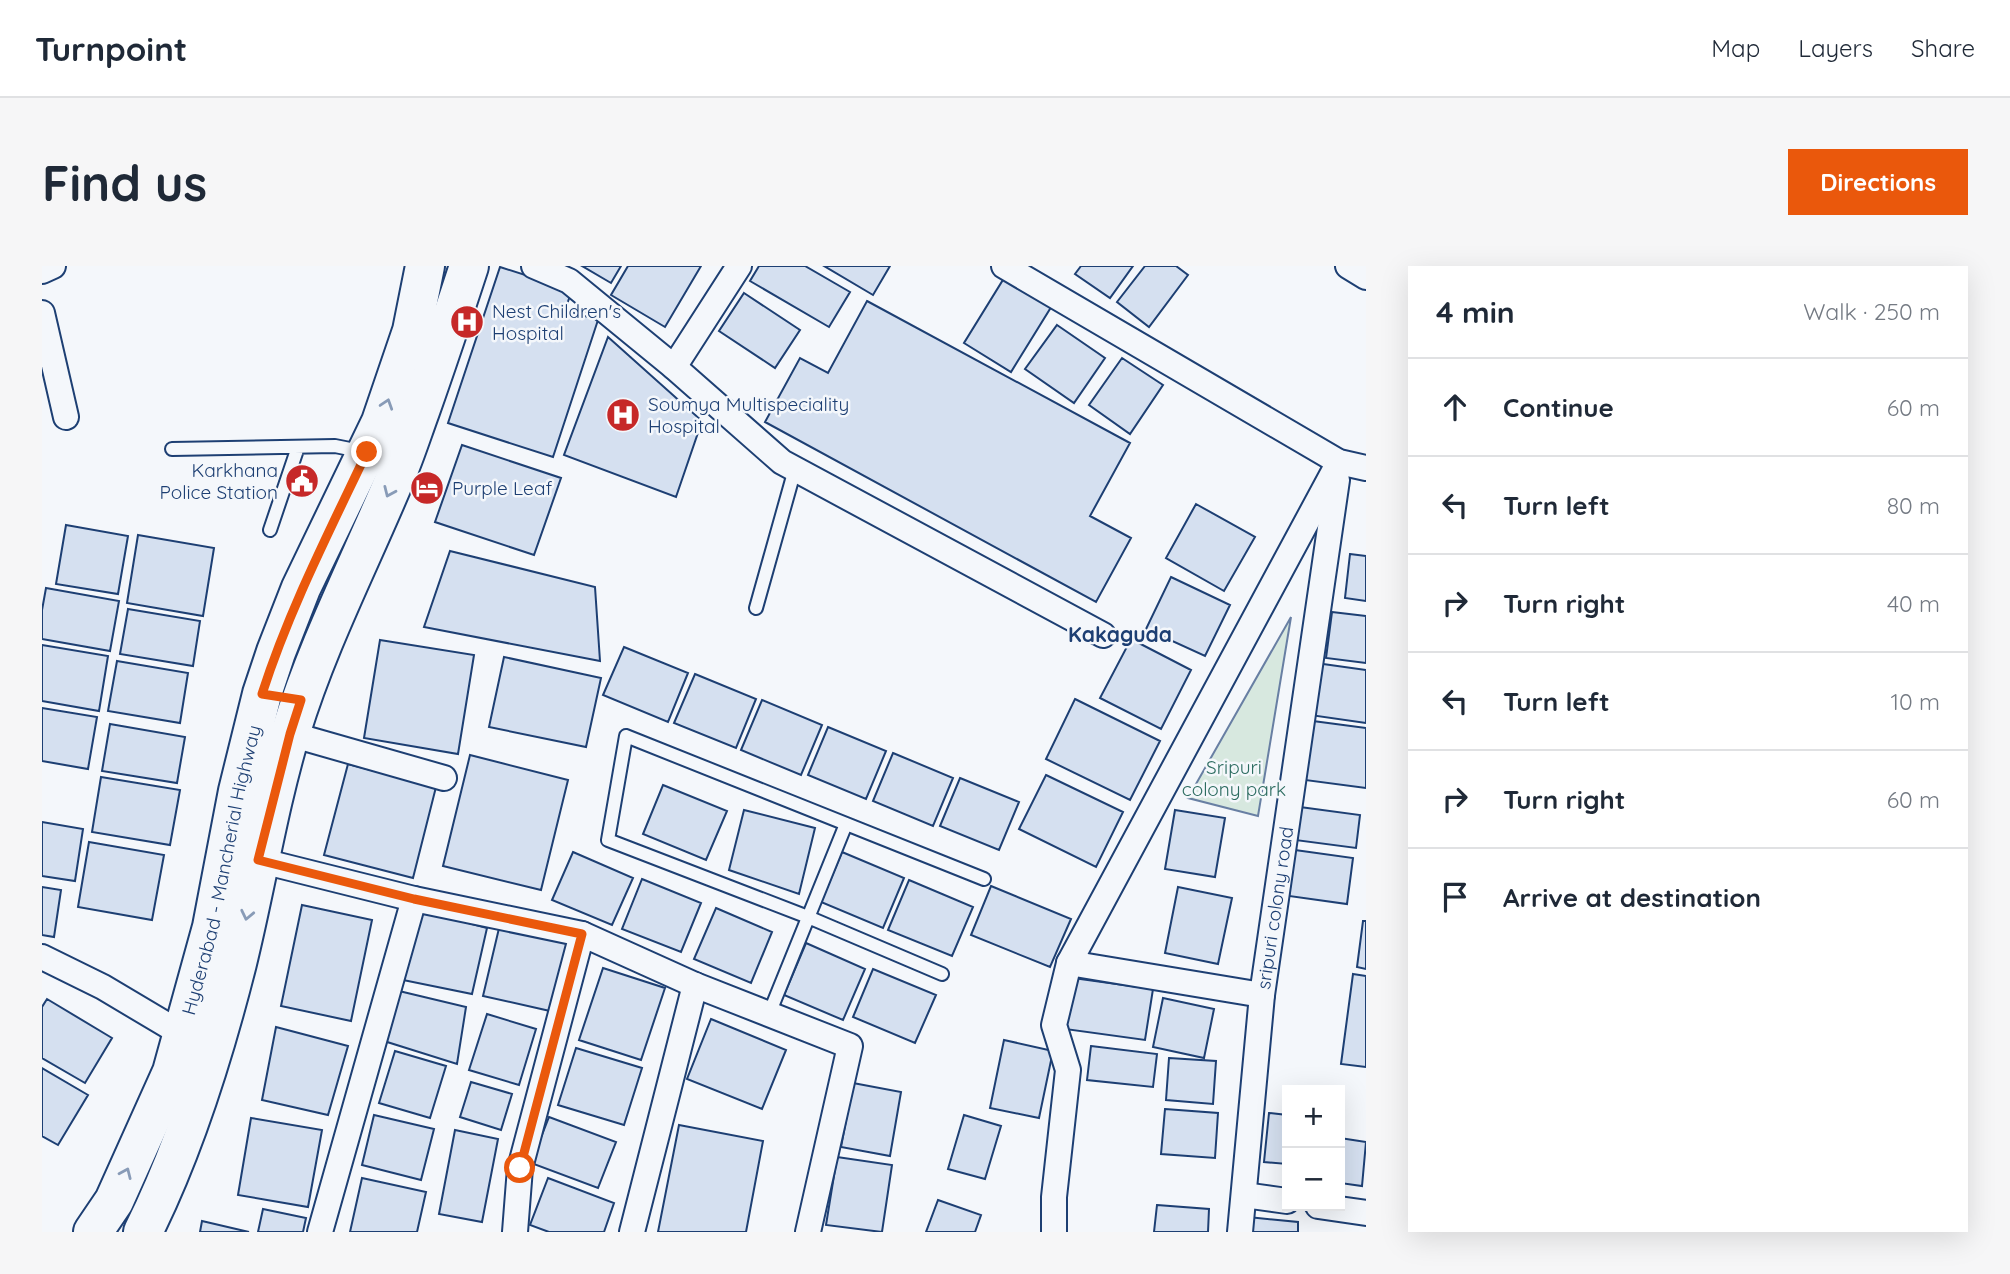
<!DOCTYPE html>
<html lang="en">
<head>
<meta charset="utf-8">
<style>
  :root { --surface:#fff; --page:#f6f6f7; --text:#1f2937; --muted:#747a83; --line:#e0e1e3; --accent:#ea580c }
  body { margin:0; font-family:Quicksand,sans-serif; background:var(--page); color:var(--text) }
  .controls { position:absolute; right:21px; bottom:21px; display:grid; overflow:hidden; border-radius:0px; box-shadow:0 7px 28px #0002 }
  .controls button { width:63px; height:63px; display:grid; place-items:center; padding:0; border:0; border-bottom:2px solid var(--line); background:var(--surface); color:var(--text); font:35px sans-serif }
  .stop { position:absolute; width:21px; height:21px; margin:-16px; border:5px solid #ea580c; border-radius:50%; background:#fff }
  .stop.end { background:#ea580c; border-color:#fff; box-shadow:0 2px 7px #0008 }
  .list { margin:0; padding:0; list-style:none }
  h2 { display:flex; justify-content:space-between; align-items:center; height:91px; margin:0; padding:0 28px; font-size:30px }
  h2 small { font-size:23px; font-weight:400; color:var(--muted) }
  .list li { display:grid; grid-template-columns:46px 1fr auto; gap:21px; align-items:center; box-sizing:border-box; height:98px; padding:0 28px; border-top:2px solid var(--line) }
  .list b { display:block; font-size:26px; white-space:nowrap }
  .list em { font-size:23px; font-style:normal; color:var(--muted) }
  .icon { flex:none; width:38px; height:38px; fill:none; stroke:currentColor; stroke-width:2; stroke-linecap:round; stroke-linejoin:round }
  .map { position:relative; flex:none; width:1324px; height:966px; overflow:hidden; border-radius:0px }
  header { display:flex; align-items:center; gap:42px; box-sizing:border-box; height:98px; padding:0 35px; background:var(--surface); border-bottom:2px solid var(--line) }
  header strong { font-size:33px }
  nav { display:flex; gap:38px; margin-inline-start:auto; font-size:24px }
  .intro { display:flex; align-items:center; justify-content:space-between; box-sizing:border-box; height:168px; padding:0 42px }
  h1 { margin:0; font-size:49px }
  .button { padding:18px 32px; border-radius:0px; background:var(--accent); color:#fff; font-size:24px; font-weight:700 }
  main { display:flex; gap:42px; padding:0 42px }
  aside { flex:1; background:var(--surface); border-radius:0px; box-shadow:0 7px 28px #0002 }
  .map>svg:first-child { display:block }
</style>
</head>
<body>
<header>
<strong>Turnpoint</strong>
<nav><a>Map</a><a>Layers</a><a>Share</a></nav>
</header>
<div class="intro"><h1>Find us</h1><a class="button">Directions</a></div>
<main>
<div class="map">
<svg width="1324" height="966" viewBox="0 0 1324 966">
  <rect width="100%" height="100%" fill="#f4f7fb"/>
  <path fill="#d7e8df" stroke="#687fa3" stroke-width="2" d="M1249,351l-33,199 -70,-18z"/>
  <path fill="#d5e0f0" stroke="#1d3f73" stroke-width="2" d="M540,0h39l-10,17z
    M586,0h73l-36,61 -54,-32z
    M717,0h46l45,26 -21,35 -79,-46z
    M782,0h66l-17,29z
    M1039,0h52l-23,32 -35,-24z
    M1103,0h31l12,9 -39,52 -32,-25z
    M458,1l72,23 -7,20 33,10 -45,137 -105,-34z
    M964,9l47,29 -42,68 -47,-29z
    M702,27l56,37 -25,38 -56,-37z
    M825,35l263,142 -40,73 41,22 -35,64 -331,-180 35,-64 28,15z
    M1015,59l48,33 -31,45 -49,-34z
    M566,71l94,84 -26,76 -112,-42z
    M1080,92l41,27 -33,49 -41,-29z
    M420,179l99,33 -27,77 -99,-33z
    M1154,238l59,33 -31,54 -58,-33z
    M24,259l62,11 -10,58 -62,-10z
    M96,269l76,13 -11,68 -76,-13z
    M408,285l145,36 5,74 -176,-34z
    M1308,288l16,2v45l-21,-3z
    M1129,311l59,28 -25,51 -59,-27z
    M4,322l73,13 -9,50 -68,-12v-29z
    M86,343l72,12 -7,45 -73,-12z
    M1290,346l34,4v47l-40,-5z
    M1089,373l60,31 -30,59 -61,-31z
    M338,374l94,15 -16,99 -94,-16z
    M0,379l66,11 -9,55 -57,-10z
    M582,381l64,26 -20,49 -65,-27z
    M462,391l97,21 -15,69 -97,-20z
    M75,395l71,12 -8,50 -72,-12z
    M1274,397l50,7v53l-56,-8z
    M653,408l61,25 -20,49 -62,-25z
    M1033,433l85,42 -30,59 -84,-41z
    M720,434l60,25 -21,50 -60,-25z
    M0,442l55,9 -9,52 -46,-8z
    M1271,455l53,7v60l-61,-8z
    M68,458l75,13 -8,46 -75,-12z
    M786,461l58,24 -20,48 -58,-24z
    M851,487l60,25 -20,48 -60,-25z
    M428,489l98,25 -27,110 -98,-24z
    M306,498l88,23 -23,91 -89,-23z
    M1004,509l77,37 -27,55 -77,-38z
    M59,511l79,13 -10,55 -78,-13z
    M918,512l59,24 -20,48 -59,-24z
    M621,519l64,26 -21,49 -63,-26z
    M1258,541l60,8 -4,33 -61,-8z
    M702,544l71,18 -16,66 -70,-24z
    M1133,544l50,8 -10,59 -50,-8z
    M0,556l41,7 -8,52 -33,-5z
    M47,576l75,13 -12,65 -74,-13z
    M1253,584l58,8 -6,46 -58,-8z
    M531,586l60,26 -21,47 -60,-25z
    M800,586l62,26 -21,50 -62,-26z
    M600,613l59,24 -20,49 -59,-23z
    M867,614l64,27 -21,49 -64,-26z
    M949,620l80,33 -21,48 -79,-32z
    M0,621l19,3 -7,47 -12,-2z
    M1136,621l54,11 -14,66 -53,-11z
    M260,639l70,15 -21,101 -70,-15z
    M674,642l56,24 -21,51 -57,-24z
    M378,644l67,18 -15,66 -69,-14z
    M1321,655h3v48l-9,-2z
    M458,658l68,18 -18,69 -67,-15z
    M764,677l59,26 -22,51 -59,-25z
    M561,702l62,20 -24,72 -62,-20z
    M831,703l63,26 -21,48 -62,-26z
    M1311,708l13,2v91l-25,-3z
    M1031,712l80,11 -8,51 -80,-11z
    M357,725l67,16 -9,57 -73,-23z
    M1121,732l51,11 -10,49 -51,-11z
    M5,733l65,39 -27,45 -43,-25v-51z
    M445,748l49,15 -17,56 -50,-15z
    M669,753l75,31 -24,59 -75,-30z
    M234,761l72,19 -20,69 -66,-15z
    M962,774l49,11 -14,67 -49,-10z
    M1049,780l66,8 -4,33 -66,-7z
    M534,782l66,20 -18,57 -66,-20z
    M353,785l51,15 -16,52 -51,-15z
    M1127,792l47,3 -3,43 -47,-4z
    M0,802l46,27 -30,50 -16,-9z
    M429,816l41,12 -11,36 -41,-13z
    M811,817l48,9 -11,64 -49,-9z
    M1123,843l53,4 -3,45 -54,-4z
    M1227,847l18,2v49l-23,-2z
    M332,849l60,14 -13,51 -59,-15z
    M922,849l37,11 -16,53 -37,-10z
    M507,851l67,25 -18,46 -67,-25z
    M209,852l71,12 -14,77 -70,-12z
    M637,859l84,16 -17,91h-88z
    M413,864l43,9 -16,83 -43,-8z
    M1298,872l26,4 -4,44 -22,-3z
    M795,891l55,8 -10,67 -56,-7z
    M320,912l64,14 -9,40h-67z
    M506,912l66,25 -10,29h-55l-19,-7z
    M896,934l43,15 -6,17h-49z
    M1115,939l52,4 -1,23h-54z
    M221,943l43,9 -3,14h-45z
    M1206,951l50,5v10h-50z
    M160,955l47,11h-49z"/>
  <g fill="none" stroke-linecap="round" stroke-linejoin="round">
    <g stroke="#1d3f73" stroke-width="16">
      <path id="lane" d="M130,183l163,-3 25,5
        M228,264l28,-83
        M714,342l39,-139
        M900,708l-134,-57 -200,-77 18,-104 358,143
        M727,748l77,-190"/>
    </g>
    <g stroke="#1d3f73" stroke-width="28">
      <g id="street">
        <path d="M492,0l35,15 105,86 108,95 321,173"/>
        <path d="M962,0l335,196 27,6"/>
        <path d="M1306,0l18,11"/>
        <path d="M0,5l11,-5"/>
        <path d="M0,47l24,104"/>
        <path d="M632,101l65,-101"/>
        <path d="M248,468l154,44"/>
        <path d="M216,594l156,39 168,35 113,51 155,61 -42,186"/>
        <path d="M0,691l61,30 79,47"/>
        <path d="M1027,697l193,32"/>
        <path d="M1202,929l43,6"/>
        <path d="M1276,940l48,7"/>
        <path d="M278,966l94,-333"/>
        <path d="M473,966l5,-64 62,-234"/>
        <path d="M590,966l63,-247"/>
        <path d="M1012,966v-35l14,-127 -14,-45 15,-62 270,-501"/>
        <path id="s1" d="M1198,966l22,-237 75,-515"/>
      </g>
    </g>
    <g stroke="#1d3f73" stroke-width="42">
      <g id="primary">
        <path id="s2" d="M51,966l21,-31 58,-129 40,-145 26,-136 24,-97 14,-42 25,-64 80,-166 31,-91 13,-65"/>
        <path d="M101,966c42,-84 71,-178 94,-269 19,-77 31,-156 54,-232 27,-88 70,-171 105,-255 9,-21 16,-43 24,-65 17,-48 33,-96 49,-145"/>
      </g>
    </g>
    <use href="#lane" stroke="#f4f7fb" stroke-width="12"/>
    <use href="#street" stroke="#f4f7fb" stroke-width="24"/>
    <use href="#primary" stroke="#f4f7fb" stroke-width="38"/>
  </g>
  <defs><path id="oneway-chevron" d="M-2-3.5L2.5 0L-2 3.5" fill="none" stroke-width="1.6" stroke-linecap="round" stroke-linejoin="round" transform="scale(1.75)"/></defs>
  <g stroke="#889bb7">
    <use href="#oneway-chevron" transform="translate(345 138) rotate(-72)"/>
    <use href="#oneway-chevron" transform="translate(347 226) rotate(114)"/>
    <use href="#oneway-chevron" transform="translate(205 649) rotate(102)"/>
    <use href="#oneway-chevron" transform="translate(84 907) rotate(-66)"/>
  </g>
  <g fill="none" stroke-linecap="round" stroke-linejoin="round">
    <path stroke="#ea580c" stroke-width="9" d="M325,186c-38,80 -78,158 -105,242l39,6 -11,34 -32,126 156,39 168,35 -62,234"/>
  </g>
  <defs>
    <g id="hospital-disc" transform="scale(1.75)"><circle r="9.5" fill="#c62828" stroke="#f4f7fb"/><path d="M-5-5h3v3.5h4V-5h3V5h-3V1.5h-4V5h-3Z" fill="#fff"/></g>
    <g id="civic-disc" transform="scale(1.75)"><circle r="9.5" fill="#c62828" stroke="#f4f7fb"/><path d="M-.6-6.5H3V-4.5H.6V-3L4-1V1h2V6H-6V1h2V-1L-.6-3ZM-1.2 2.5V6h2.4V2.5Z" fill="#fff"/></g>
    <g id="hotel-disc" transform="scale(1.75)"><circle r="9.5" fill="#c62828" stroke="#f4f7fb"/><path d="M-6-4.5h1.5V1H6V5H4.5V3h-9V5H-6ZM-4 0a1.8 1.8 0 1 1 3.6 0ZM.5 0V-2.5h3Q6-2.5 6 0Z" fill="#fff"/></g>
  </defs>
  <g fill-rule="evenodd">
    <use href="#hospital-disc" x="425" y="56"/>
    <use href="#hospital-disc" x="581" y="149"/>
    <use href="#civic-disc" x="260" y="215"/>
    <use href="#hotel-disc" x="385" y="222"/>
  </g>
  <g text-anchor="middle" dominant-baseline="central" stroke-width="5" stroke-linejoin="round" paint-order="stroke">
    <g font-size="19" fill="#1d3f73" stroke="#f4f7fb" text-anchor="start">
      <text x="450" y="45">Nest Children's<tspan x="450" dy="22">Hospital</tspan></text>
      <text x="606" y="138">Soumya Multispeciality<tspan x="606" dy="22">Hospital</tspan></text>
      <text x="236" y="204" text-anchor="end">Karkhana<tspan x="236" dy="22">Police Station</tspan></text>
      <text x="410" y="222">Purple Leaf</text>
    </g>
    <g font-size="19" fill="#2c6c60" stroke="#f4f7fb">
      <text x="1192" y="501">Sripuri<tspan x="1192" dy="22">colony park</tspan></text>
    </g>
    <g font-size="19" fill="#1d3f73" stroke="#f4f7fb">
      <text stroke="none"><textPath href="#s2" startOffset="387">Hyderabad - Mancherial Highway</textPath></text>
      <text stroke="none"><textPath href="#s1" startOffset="326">sripuri colony road</textPath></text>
    </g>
    <g font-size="21" font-weight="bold" fill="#1d3f73" stroke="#f4f7fb">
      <text x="1078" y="368">Kakaguda</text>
    </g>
  </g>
</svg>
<div class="controls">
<button>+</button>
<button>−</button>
</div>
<div class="stop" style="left:478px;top:902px"></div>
<div class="stop end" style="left:325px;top:186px"></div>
</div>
<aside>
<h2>4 min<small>Walk · 250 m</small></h2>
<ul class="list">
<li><svg class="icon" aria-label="ahead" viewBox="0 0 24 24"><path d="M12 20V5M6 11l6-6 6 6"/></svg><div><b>Continue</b></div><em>60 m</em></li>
<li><svg class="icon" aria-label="left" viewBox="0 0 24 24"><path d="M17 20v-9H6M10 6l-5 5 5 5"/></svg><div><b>Turn left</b></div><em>80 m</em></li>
<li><svg class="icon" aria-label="right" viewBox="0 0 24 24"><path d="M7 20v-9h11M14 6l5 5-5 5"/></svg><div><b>Turn right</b></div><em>40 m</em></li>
<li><svg class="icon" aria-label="left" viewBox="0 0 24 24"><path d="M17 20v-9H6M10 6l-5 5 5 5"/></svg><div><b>Turn left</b></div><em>10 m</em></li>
<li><svg class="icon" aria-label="right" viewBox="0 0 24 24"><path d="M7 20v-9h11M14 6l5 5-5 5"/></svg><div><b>Turn right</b></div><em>60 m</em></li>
<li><svg class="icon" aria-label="arrive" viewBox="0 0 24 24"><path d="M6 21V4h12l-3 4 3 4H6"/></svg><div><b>Arrive at destination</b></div></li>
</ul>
</aside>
</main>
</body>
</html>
